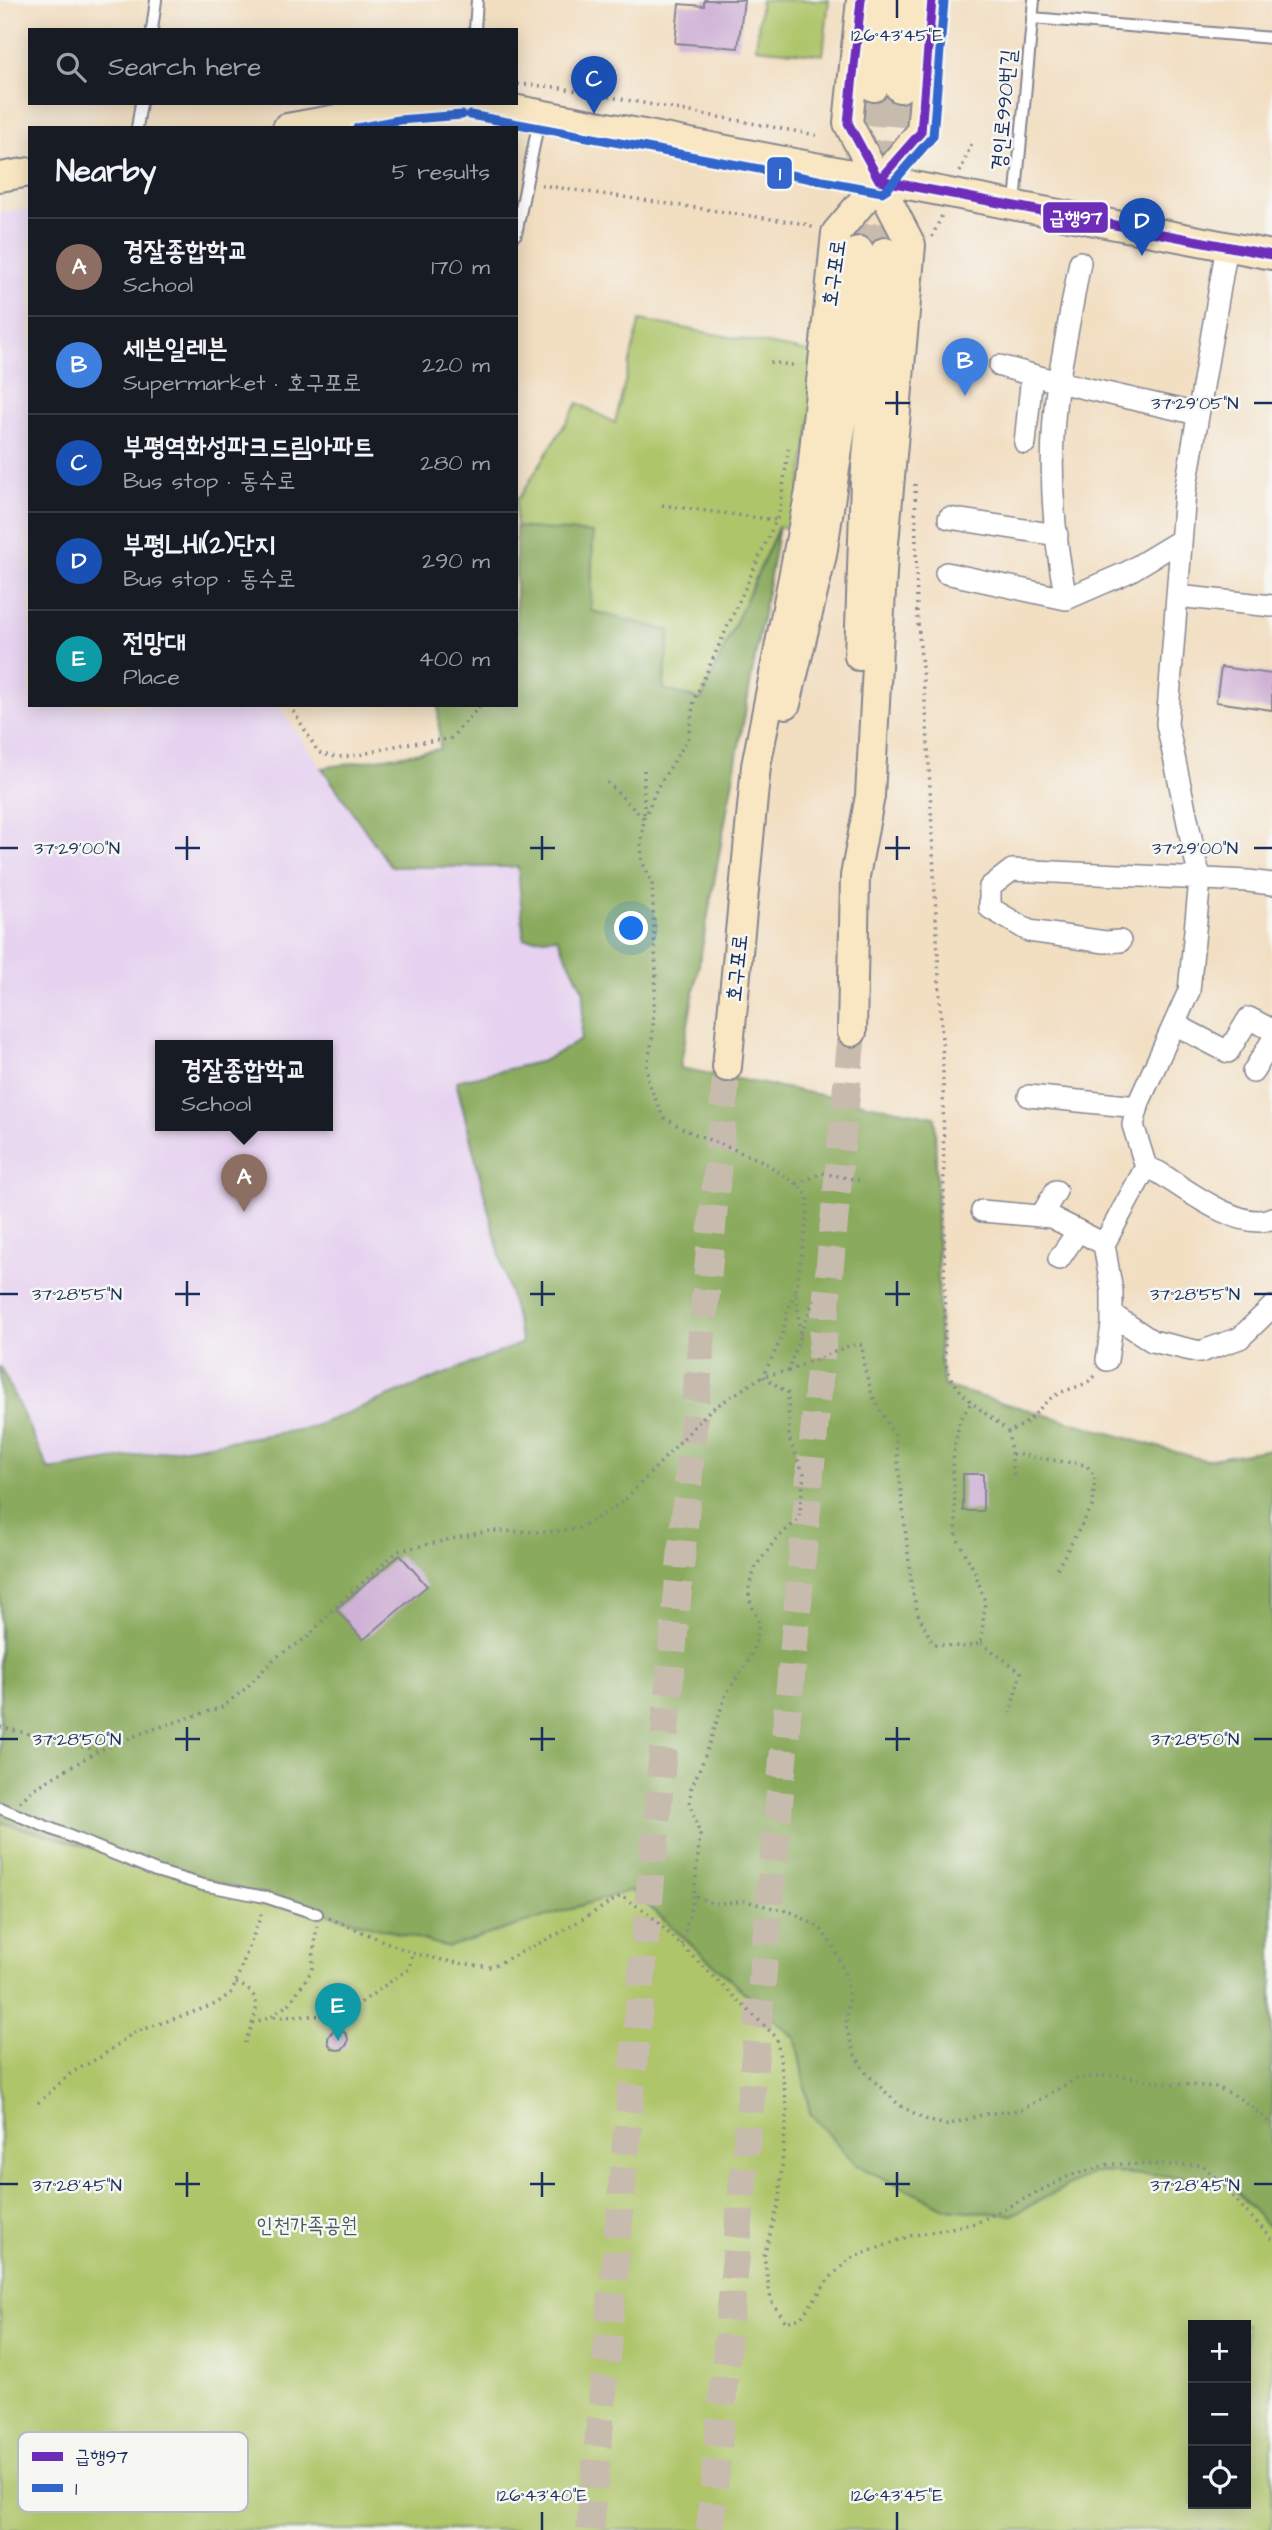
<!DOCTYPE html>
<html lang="en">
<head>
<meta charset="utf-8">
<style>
  :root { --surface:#171b24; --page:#242831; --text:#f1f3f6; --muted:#9ea1a6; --line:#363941; --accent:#1f6fb2 }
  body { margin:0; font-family:"Architects Daughter","Poor Story",sans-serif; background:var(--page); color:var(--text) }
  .controls { position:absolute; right:21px; bottom:21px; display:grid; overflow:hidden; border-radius:0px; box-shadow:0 4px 18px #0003 }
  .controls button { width:63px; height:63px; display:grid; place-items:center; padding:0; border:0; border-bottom:2px solid var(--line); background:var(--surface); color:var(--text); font:35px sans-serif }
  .you { position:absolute; left:632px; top:929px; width:24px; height:24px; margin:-18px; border:5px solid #fff; border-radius:50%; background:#1a73e8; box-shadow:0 0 0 10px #1a73e833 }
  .badge { display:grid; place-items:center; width:46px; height:46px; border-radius:50%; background:var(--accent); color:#fff; font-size:23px; font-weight:700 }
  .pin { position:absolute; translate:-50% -58px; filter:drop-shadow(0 2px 4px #0008) }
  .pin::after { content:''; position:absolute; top:37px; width:24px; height:21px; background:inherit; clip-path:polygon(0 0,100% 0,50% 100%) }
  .popup { position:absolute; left:155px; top:1040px; width:178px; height:91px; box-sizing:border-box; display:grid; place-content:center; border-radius:0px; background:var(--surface); filter:drop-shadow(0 2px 5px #0005); font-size:23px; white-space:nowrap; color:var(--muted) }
  .popup b { font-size:26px; color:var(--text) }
  .popup::after { content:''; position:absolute; left:50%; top:100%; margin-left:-14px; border:14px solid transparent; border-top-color:var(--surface) }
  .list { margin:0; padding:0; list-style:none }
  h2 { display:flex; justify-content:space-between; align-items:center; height:91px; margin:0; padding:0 28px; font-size:30px }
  h2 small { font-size:23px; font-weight:400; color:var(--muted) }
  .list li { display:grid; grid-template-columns:46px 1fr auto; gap:21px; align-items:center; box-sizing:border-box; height:98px; padding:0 28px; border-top:2px solid var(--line) }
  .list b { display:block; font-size:26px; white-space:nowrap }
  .list p { margin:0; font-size:23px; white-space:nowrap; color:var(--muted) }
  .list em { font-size:23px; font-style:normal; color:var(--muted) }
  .icon { flex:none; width:38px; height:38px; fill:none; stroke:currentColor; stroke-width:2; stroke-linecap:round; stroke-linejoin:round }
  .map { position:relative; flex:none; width:1272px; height:2530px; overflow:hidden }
  .search { position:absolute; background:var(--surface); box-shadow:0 4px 18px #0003; left:28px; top:28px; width:490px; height:77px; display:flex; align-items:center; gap:18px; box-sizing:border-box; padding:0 24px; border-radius:0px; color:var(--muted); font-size:26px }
  .panel { position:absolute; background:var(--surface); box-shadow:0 4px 18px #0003; left:28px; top:126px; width:490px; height:581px; border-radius:0px }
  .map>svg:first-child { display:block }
</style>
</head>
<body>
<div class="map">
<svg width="1272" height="2530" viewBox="0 0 1272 2530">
  <rect width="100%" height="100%" fill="#f6f6f2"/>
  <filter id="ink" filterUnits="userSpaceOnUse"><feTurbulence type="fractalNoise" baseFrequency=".0143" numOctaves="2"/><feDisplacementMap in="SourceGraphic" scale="14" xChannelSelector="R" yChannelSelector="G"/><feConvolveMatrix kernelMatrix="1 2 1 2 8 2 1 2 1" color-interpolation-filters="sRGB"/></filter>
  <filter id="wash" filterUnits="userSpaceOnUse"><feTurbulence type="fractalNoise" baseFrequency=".00686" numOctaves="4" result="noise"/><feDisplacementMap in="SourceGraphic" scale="28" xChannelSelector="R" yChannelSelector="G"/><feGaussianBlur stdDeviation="1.57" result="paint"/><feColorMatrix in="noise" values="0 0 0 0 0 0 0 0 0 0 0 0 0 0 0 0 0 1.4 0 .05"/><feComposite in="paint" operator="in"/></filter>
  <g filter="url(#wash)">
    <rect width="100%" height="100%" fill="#f2dec1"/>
    <path fill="#e6d2f0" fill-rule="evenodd" d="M30,208v497h248l113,162h128l5,72 33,-2 27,55 -3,47 -38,22 -87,20 66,262 -212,85 -262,42 -48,-104v-1154zM160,1046h168v80h-168z"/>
    <path fill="#aec569" stroke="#647a64" stroke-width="2" fill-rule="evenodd" d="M761,0h68l-6,55 -67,-7z
      M640,320l180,34 -25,175 -17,-2 -76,173 -39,-10 7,-59 -79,-20 -75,-84v-29h3l59,-95 37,20z
      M0,1822l448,125 183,-57 165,149 14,74 202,102 82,-43 131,7 47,51v300h-1272zM1193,2325h53v179h-53z"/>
    <path fill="#8aaa5d" stroke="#526c5e" stroke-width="2" d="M516,527l77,6 -2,78 79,20 -7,58 38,11 78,-173 -99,541 255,49 5,243 4,26 260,74 68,-11v781l-48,-51 -130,-7 -82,43 -65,-6 -91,-44 -46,-52 -14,-74 -165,-149 -183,57 -448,-125v-456l49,104 261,-42 212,-85 -66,-262 87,-20 38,-21 3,-48 -27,-55 -33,2 -6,-72h-127l-69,-99 118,-19 -2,-44h78z"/>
    <g id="blocks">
      <path fill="#cfb1d6" d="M704,0h40l-6,48 -63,-5 4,-39 25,2z
        M1221,667l51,7v36l-56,-8z
        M963,1474h20v37h-20z
        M400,1555l27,31 -64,54 -27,-31z
        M328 2040a10 10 0 1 1 20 0a10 10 0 1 1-20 0Z"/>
    </g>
  </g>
  <g filter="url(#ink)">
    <use href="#blocks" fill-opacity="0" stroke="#868690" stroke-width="2"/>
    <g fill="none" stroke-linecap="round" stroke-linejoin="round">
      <path stroke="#c7bbad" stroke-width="28" stroke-dasharray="28 14" stroke-linecap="butt" d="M859,251l15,-164
        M885,252l15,-164
        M590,2530l137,-1463
        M710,2530l142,-1498"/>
      <g stroke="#868690" stroke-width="14">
        <path id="lane" d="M1032,18l240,20
          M152,30l4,-30
          M475,30l2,-30
          M137,128l4,-25
          M1015,203l19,-203
          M516,234l24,-119
          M0,1808l156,63 47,14 62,12 52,17"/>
      </g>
      <g stroke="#868690" stroke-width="24">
        <path id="street" d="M1227,246l-42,246 -8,104 95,10
          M1080,262l-22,120 140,32
          M1000,366l58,16c-10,71 -6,147 8,217l62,-27 53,-32
          M1025,443l7,-68
          M949,518l108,17
          M946,573l120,26
          M1177,596l-10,128 33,156 -11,111 -50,111 -6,23 13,42 12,5c26,16 84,61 114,46
          M1120,941l-15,1 -76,-11 -39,-23v-21l22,-17 236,11 24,3
          M1174,1024l54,28 21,-34 23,12
          M1253,1072l19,-31
          M1029,1096l109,11
          M982,1211l69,6 53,27 42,-77
          M1041,1216l15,-25
          M1104,1244l8,48v33l-5,35
          M1059,1259l19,-28
          M1113,1315l39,26 48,11 40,-14 32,-31"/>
      </g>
      <g stroke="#868690" stroke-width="32">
        <path id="secondary" d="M874,87l7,-87
          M900,88l8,-88
          M472,103l41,6 759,146
          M287,128l110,-20 64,-5
          M0,177l30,-5
          M859,656l6,-175 20,-229
          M786,704l36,-149 22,-146 15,-158
          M852,1032l3,-156 15,-80 13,-242 28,-309 -63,-122 13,-123
          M727,1067l29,-301 54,-275 26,-258 85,-101 11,-132"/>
      </g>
      <path stroke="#868690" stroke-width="3.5" stroke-dasharray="2 5" stroke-linecap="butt" d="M518,84l38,3 260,48
        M960,172l12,-30
        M541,185l264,39 9,4
        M932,237l10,-22
        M770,362l28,4
        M915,484l2,128 10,112 16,340 2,296c4,31 40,52 63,71
        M662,505l114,15
        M290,705l28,47c27,12 54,-2 82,-7 16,-3 33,-4 50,-6l31,-34
        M644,770v46
        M607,782l37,37
        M797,1184l25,-11 42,8
        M795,1292l-8,21 -5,24 -19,39 25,17 1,46 15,35 -5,45 -23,20 -20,27 -7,20v12l10,25 -4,21 -6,16 -23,34 -19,57 -16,38 -1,13 10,33 -6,60 19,9 32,-3 49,12 26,15 14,20 12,28 3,22 -3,28 8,27 12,20 33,32 30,16 18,4 38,-11 36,-4 57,-32 39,-3 46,8 53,4 18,8 16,10 22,20
        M800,1334l14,-34
        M788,1371l63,-26h11l2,22 9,30 22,39 17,154 6,24 15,30 32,3 16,-4 4,-41 -10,-30 -18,-34 -4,-68 1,-22 6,-28 12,-19
        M1012,1454l74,11 9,11 -2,29 -38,67
        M1014,1475l-6,-44c28,-8 28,-25 48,-36 14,-8 28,-7 40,-20
        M981,1643l40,29 -11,41
        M0,1727l96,23
        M20,1802l13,-13 65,-38 50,-20 74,-24 23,-18 30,-31 33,-21 26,-29 64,-57 90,-20 60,1 29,-3 24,-13 24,-16 84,-89 54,-35 25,-5 12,-35 -4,-46 11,-73 1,-21 -11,-12 -37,-24 -75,-30 -22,-13 -15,-36 -1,-16 5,-24 4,-69 -4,-89 -10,-22 -1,-19 3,-23 13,-31 31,-49 6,-39 85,-186 10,-69
        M329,1918l83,35 39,9 40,5 65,-32 65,-39 27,17 129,125 10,69 -8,95 -15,54 7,45 15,21 15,-4 27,-38 21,-21 61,-23 66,-13 93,-47 41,-12 93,1 69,74
        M682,1945l12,-50
        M236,1983c33,14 18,33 9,60
        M274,2017l69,-2 67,-47 2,-15
        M252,2023l19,-6 19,-14 22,-33 5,-44
        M38,2103l33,-30 31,-17 31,-23 83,-29 16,-12 31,-82"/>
      <use href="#lane" stroke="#fff" stroke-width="10"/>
      <use href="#street" stroke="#fff" stroke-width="21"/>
      <use href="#secondary" stroke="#f9e7c3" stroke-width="28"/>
      <g stroke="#f6f6f2" stroke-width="14">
        <path id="bus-1" d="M861,0l-13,123 31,57
          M879,180l393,75
          M879,180l42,-48 11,-132"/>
      </g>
      <g stroke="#f6f6f2" stroke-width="14">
        <path id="bus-2" d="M470,115l412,77 6,-4 45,-52 11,-135
          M357,128l42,-8 63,-5"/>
      </g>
      <use href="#bus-1" stroke="#6e2db9" stroke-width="9"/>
      <use href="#bus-2" stroke="#36c" stroke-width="9"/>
    </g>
  </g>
  <path fill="none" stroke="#1b2f5e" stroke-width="2.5" d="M897,0v18M897,391v24M885,403h25M1254,403h18M187,836v24M542,836v24M897,836v24M0,848h18M175,848h25M530,848h25M885,848h25M1254,848h18M187,1281v25M542,1281v25M897,1281v25M0,1294h18M175,1294h25M530,1294h25M885,1294h25M1254,1294h18M187,1727v24M542,1727v24M897,1727v24M0,1739h18M175,1739h25M530,1739h25M885,1739h25M1254,1739h18M187,2172v25M542,2172v25M897,2172v25M0,2184h18M175,2184h25M530,2184h25M885,2184h25M1254,2184h18M542,2512v18M897,2512v18"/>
  <g text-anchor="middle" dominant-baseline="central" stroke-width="5" stroke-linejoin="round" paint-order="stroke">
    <g font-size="21" fill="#1b2f5e" stroke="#f6f6f2">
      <text transform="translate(1004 110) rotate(-85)">경인로990번길</text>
      <text transform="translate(834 273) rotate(-82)">호구포로</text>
      <text transform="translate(737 968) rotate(-84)">호구포로</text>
    </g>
    <g font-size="21" fill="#475c61" stroke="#f6f6f2">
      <text x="307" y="2225">인천가족공원</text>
    </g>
  </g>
  <rect x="18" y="2432" width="230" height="80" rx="10" fill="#f6f6f2" stroke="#b4bac6" stroke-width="2"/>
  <rect x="32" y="2452" width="31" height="9" fill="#6e2db9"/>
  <rect x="32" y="2484" width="31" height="8" fill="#36c"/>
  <g font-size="19" fill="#1b2f5e">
    <text x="75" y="2463">급행97</text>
    <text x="75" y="2495">1</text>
  </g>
  <g font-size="18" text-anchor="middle" fill="#1b2f5e" stroke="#f6f6f2" stroke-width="5" stroke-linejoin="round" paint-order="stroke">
    <text x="897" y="41">126°43'45"E</text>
    <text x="1195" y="409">37°29'05"N</text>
    <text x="77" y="854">37°29'00"N</text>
    <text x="1195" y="854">37°29'00"N</text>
    <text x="77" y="1300">37°28'55"N</text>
    <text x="1195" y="1300">37°28'55"N</text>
    <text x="77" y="1745">37°28'50"N</text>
    <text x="1195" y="1745">37°28'50"N</text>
    <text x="77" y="2191">37°28'45"N</text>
    <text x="1195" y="2191">37°28'45"N</text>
    <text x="542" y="2501">126°43'40"E</text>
    <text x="897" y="2501">126°43'45"E</text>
  </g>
  <g stroke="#f6f6f2" stroke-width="2.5">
    <rect x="766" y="156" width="27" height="34" rx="7" fill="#36c"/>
    <rect x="1042" y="201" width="67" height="33" rx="7" fill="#6e2db9"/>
  </g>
  <g font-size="19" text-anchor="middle" font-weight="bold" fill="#fff">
    <text x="780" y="180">1</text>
    <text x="1076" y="224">급행97</text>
  </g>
</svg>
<div class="controls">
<button>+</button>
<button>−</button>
<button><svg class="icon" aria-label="locate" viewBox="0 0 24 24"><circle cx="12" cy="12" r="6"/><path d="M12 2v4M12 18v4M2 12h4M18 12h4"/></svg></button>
</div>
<div class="you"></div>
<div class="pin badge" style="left:244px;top:1212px;background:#8d6e63">A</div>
<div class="popup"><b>경잘종합학교</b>School</div>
<div class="pin badge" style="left:965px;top:396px;background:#3f7fe0">B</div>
<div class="pin badge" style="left:594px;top:114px;background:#1a4fb4">C</div>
<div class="pin badge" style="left:1142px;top:256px;background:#1a4fb4">D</div>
<div class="pin badge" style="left:338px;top:2041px;background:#0f9aa8">E</div>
<div class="search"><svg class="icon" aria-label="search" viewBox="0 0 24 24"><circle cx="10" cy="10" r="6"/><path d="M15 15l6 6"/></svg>Search here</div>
<section class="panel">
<h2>Nearby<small>5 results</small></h2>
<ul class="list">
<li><span class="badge" style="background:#8d6e63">A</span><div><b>경잘종합학교</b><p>School</p></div><em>170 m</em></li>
<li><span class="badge" style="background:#3f7fe0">B</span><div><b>세븐일레븐</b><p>Supermarket · 호구포로</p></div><em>220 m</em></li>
<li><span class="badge" style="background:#1a4fb4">C</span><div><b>부평역화성파크드림아파트</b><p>Bus stop · 동수로</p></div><em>280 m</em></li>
<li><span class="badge" style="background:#1a4fb4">D</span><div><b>부평LH1(2)단지</b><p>Bus stop · 동수로</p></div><em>290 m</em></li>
<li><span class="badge" style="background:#0f9aa8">E</span><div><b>전망대</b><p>Place</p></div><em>400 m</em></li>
</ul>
</section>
</div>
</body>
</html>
